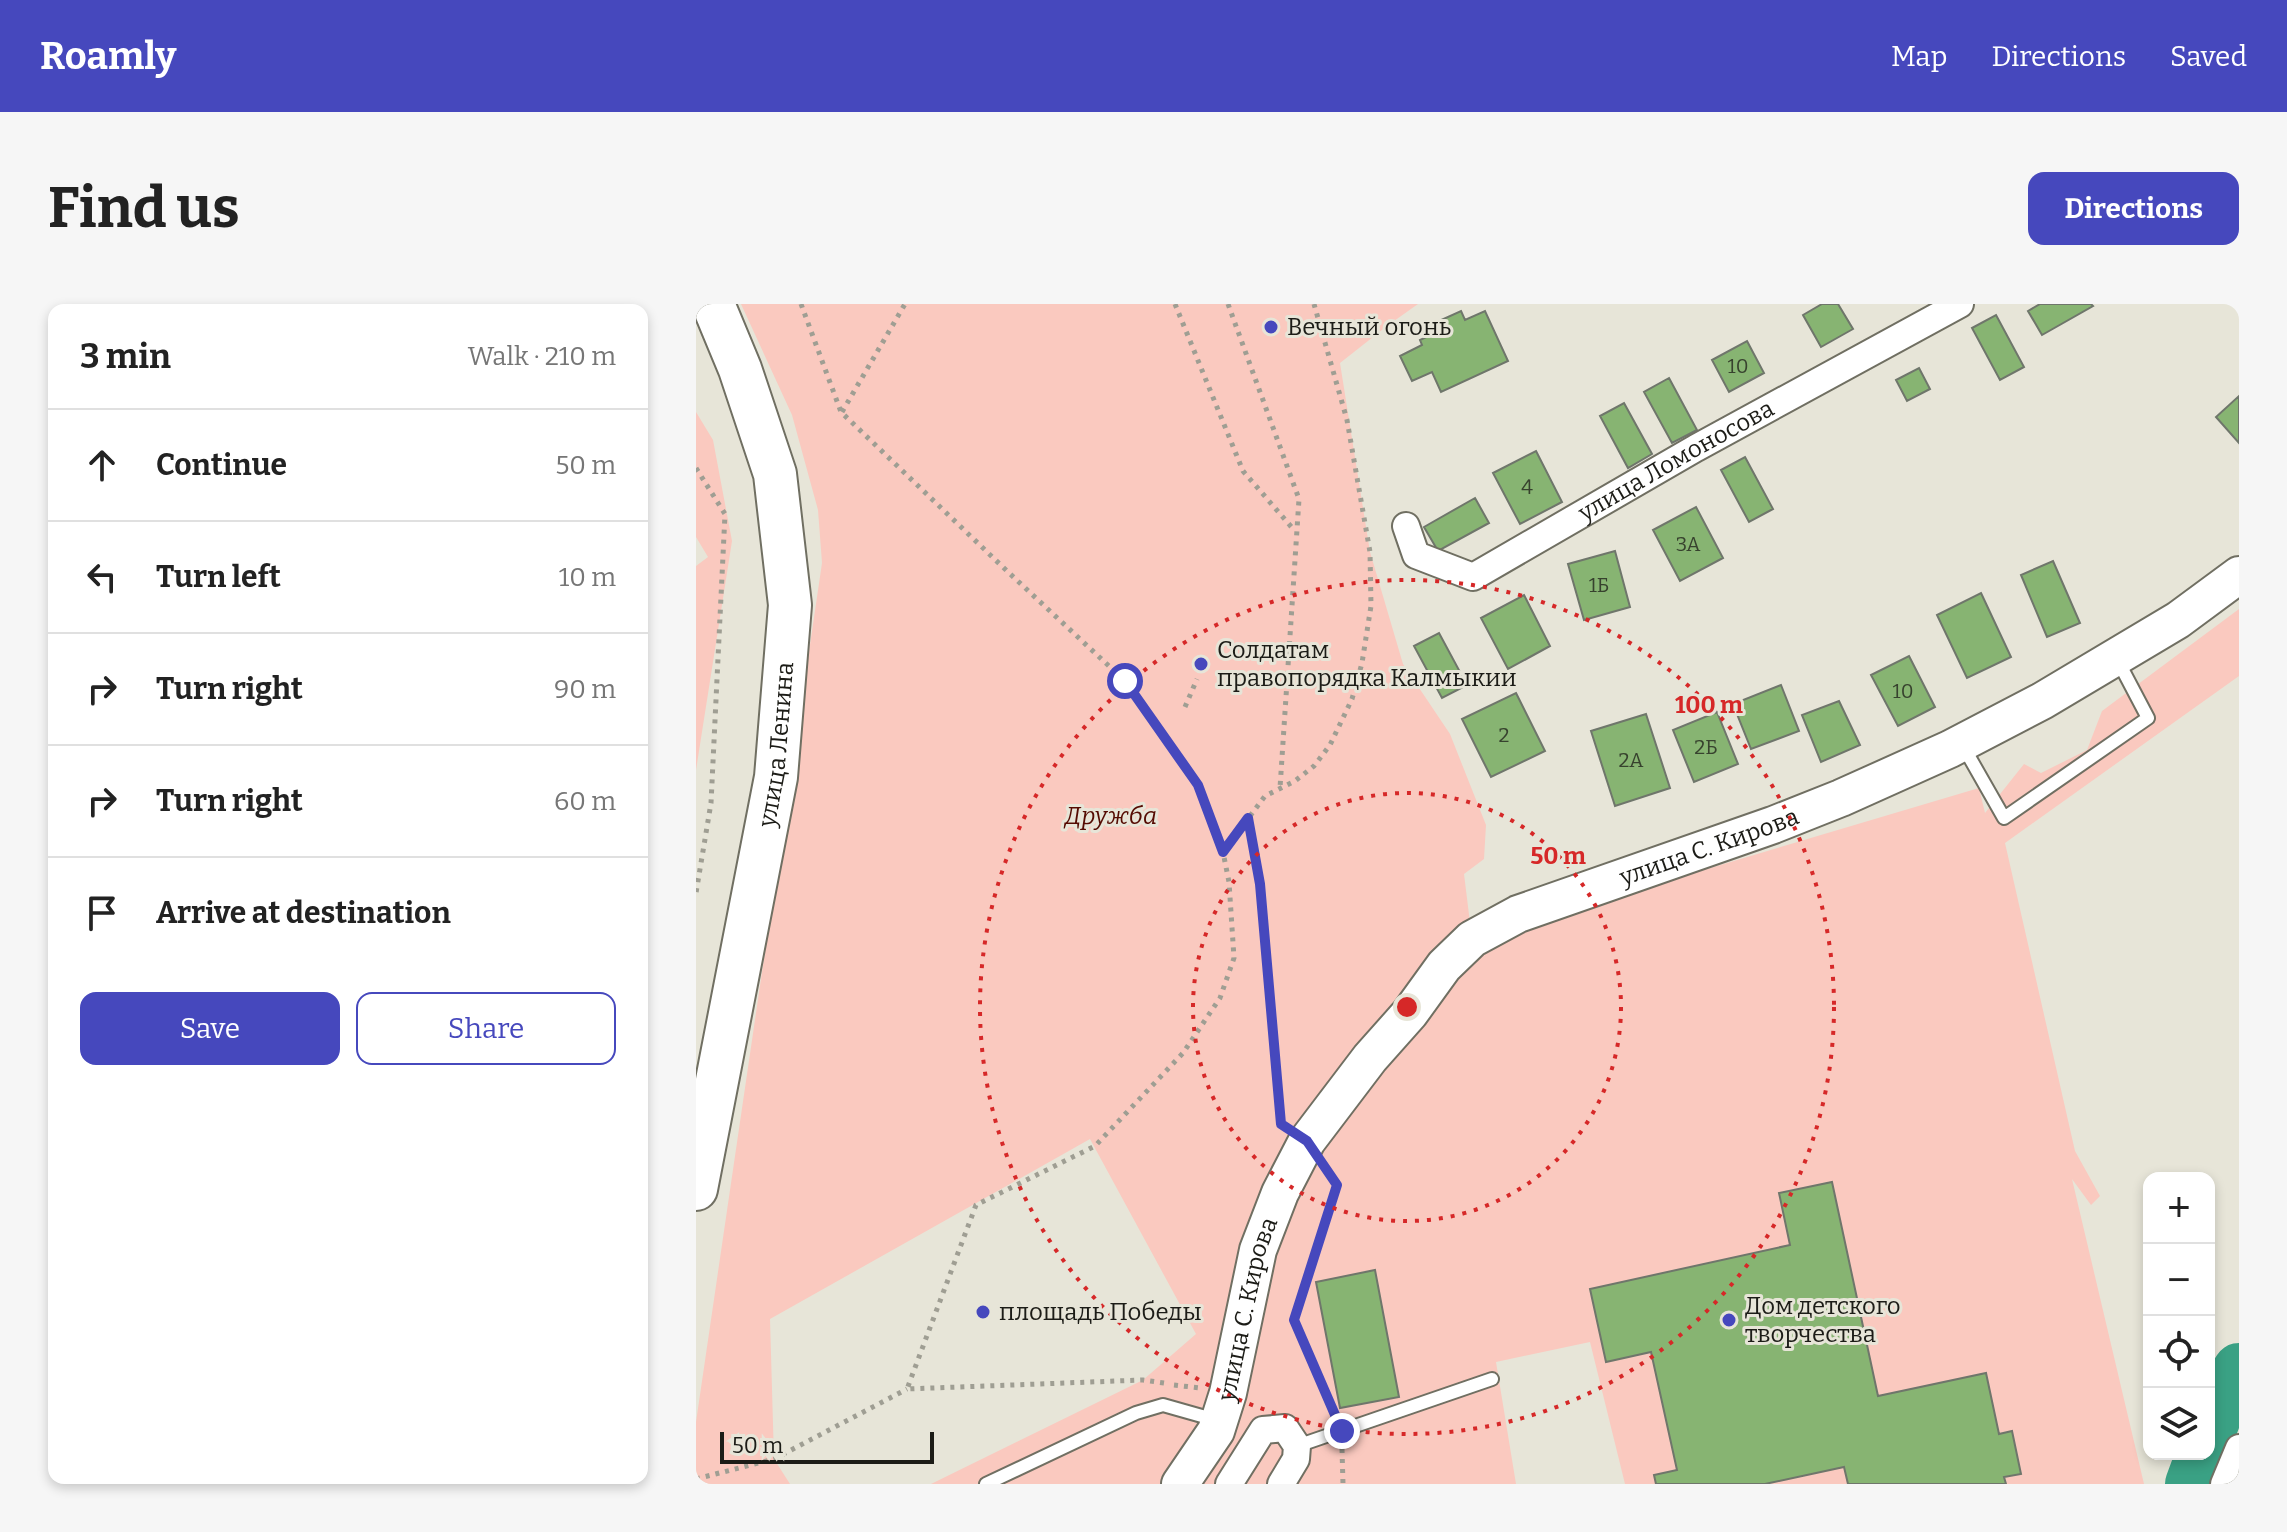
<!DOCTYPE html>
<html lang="en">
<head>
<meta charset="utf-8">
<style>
  :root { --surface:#fff; --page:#f6f6f6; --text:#222; --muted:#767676; --line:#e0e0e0; --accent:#4648bd }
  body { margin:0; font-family:Bitter,serif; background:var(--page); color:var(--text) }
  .controls { position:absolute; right:24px; bottom:24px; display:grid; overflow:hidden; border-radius:16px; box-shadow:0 4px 12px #0003 }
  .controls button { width:72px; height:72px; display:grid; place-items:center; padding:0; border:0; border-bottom:2px solid var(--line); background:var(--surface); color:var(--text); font:40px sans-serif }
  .scale { position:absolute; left:24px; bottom:20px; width:214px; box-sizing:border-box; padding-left:8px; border:4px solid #1c1c17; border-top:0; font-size:22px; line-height:28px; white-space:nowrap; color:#1c1c17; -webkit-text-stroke:6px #e7e5d8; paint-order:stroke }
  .stop { position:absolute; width:24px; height:24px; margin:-18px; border:6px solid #4648bd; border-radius:50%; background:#fff }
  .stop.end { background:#4648bd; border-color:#fff; box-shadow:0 2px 8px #0008 }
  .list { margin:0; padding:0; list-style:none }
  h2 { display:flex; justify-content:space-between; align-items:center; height:104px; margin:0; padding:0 32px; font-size:34px }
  h2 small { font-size:26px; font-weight:400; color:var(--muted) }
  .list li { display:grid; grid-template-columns:52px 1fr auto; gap:24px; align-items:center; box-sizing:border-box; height:112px; padding:0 32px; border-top:2px solid var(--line) }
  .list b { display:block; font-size:30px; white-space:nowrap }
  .list em { font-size:26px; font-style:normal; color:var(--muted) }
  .actions { display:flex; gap:16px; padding:24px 32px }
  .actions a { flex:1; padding:18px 0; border:2px solid var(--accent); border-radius:16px; text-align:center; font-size:28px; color:var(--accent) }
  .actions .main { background:var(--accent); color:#fff }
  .icon { flex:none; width:44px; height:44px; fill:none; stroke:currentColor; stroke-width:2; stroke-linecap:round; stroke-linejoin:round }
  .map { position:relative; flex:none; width:1543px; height:1180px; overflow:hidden; border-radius:16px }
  header { display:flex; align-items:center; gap:48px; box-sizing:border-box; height:112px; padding:0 40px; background:var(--accent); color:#fff }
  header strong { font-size:38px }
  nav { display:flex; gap:44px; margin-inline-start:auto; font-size:28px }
  .intro { display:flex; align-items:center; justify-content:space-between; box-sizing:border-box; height:192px; padding:0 48px }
  h1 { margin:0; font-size:56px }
  .button { padding:20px 36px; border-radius:16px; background:var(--accent); color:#fff; font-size:28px; font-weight:700 }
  main { display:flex; gap:48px; padding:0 48px }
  aside { flex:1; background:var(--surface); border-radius:16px; box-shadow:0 4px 12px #0003 }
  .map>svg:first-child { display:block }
</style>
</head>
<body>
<header>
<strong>Roamly</strong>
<nav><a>Map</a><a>Directions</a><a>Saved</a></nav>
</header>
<div class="intro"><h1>Find us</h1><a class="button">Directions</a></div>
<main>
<aside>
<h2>3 min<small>Walk · 210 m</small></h2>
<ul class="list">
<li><svg class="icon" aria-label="ahead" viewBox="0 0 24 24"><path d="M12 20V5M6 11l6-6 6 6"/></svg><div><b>Continue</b></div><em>50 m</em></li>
<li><svg class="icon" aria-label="left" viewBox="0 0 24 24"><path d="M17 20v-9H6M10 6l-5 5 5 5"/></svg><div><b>Turn left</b></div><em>10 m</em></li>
<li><svg class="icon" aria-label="right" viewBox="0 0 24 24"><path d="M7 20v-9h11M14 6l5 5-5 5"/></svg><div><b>Turn right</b></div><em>90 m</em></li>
<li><svg class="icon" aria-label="right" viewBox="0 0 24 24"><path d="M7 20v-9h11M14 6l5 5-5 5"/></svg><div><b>Turn right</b></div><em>60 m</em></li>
<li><svg class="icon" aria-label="arrive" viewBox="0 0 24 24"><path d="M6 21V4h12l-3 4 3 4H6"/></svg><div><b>Arrive at destination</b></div></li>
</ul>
<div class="actions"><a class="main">Save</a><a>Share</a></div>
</aside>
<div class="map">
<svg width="1543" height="1180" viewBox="0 0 1543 1180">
  <rect width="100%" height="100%" fill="#e7e5d8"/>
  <path fill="#fac9bf" d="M45,0h677l-31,22 -47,37 30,189 33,112 47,70 36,91 -2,34 -20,15 8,65 507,-151 6,25 39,-49 17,9 46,-23 15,-39 137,-102v67l-234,167 70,308 25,45 -9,9 -19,-26 72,305h-138l-2,-7 17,-4 -9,-41 -13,2 -14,-61 -107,23 -47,-214 -52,11 11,52 -139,107 26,118 -23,5 2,9h-31l-35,-142 -94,20 20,122h-585l212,-104 53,-46 -106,-195 -320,180 4,140 16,25h-94v-62l126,-859 -4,-53 -26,-95z
    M0,108l17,28 19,101 -36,229v-204l12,-9 -12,-20z
    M1148,1163l4,17h-83z"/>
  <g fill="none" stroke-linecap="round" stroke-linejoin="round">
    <path stroke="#3aa184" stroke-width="52" d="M1513,1130l16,-43 14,-22
      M1495,1180l11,-30"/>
  </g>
  <path fill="#87b472" stroke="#6f766b" stroke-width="2" d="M1126,0h16l15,25 -32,18 -18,-32z
    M1344,0h51l2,2 -51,29 -14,-24z
    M765,7l4,9 20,-9 23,50 -67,31 -9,-20 -20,9 -12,-25 22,-11 -2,-5 23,-11 -4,-8z
    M1300,11l28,52 -24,13 -28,-52z
    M1051,37l17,32 -35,19 -17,-32z
    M1223,64l11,21 -23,12 -11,-21z
    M973,74l28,52 -25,13 -28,-51z
    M1543,92v47l-23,-26z
    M928,99l28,51 -24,14 -28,-52z
    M840,147l26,51 -42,22 -27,-51z
    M1049,153l28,52 -24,13 -28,-52z
    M779,194l14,25 -51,28 -14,-24z
    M1000,203l27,51 -43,23 -27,-51z
    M919,247l15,56 -46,13 -16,-56z
    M1357,257l27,62 -33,14 -26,-62z
    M1285,289l30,64 -44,21 -30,-63z
    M828,291l26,51 -42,23 -27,-51z
    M743,329l28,52 -25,13 -28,-52z
    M1213,352l26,51 -37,19 -27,-51z
    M1085,381l18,46 -48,18 -18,-45z
    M820,389l29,58 -54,26 -29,-58z
    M1143,397l21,44 -39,17 -19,-47z
    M1021,408l21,52 -44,18 -21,-52z
    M950,410l24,74 -55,18 -24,-75z
    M1136,878l46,214 108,-23 13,61 13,-3 9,43 -17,3 2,7h-158l-4,-17 -79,17h-109l-2,-9 23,-5 -26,-118 -45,10 -16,-73 200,-44 -11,-52z
    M679,966l24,127 -59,11 -24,-126z"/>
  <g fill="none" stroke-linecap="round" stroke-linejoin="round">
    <g stroke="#706f62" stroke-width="16">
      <path id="lane" d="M1267,442l41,72 144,-100 -30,-57
        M601,1142l195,-67
        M290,1180l150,-71 27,-8 53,15"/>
    </g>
    <g stroke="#706f62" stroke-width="30">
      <g id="street">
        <path id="s1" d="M710,222l10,29 57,22 223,-129 264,-144"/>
        <path d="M533,1180l34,-54 22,-2 12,18 -1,13 -15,25"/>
        <path d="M1528,1180l15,-36"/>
      </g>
    </g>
    <g stroke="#706f62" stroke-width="40">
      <g id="secondary">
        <path id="s2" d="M484,1180l36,-53 12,-38 30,-143 22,-57 27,-52 63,-83 40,-45 34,-47 28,-27 46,-25 255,-89 68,-27 109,-49 92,-48 136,-81 61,-45"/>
      </g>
    </g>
    <g stroke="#706f62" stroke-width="46">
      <g id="primary">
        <path id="s3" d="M0,885l80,-412 14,-172 -15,-131 -35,-105 -27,-65"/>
      </g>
    </g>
    <path stroke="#9f9e93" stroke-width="5" stroke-dasharray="4 6" stroke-linecap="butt" d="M105,0l40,108 166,159 118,110 73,104 25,67 42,-56 30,-15 19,-15 16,-21 22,-46 10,-36 9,-57 -1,-54 -23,-132 -33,-116
      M479,0l68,167 51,59
      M532,0l71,195 -19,289
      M146,108l63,-108
      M0,164l29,46 -14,289 -15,90
      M489,403l12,-28
      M552,515l12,65 21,239
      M630,865l11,16 -43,135 40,93
      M468,1079l-21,-3 -236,9 69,-184 119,-59 88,-93 37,-55 14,-40 -5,-76 -6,-30
      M478,1081l26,3
      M646,1145l1,35
      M0,1175l78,-20 133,-70"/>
    <use href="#lane" stroke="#fff" stroke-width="12"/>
    <use href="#street" stroke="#fff" stroke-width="26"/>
    <use href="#secondary" stroke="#fff" stroke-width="36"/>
    <use href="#primary" stroke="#fff" stroke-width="42"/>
  </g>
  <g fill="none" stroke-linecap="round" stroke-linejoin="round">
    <path stroke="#4648bd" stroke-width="10" d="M429,377l73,104 25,67 25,-34 12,66 21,240 26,17 30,44 -43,135 48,111"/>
  </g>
  <g fill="none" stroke="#d62828" stroke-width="4" stroke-dasharray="4 8">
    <circle cx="711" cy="703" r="214"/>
    <circle cx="711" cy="703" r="427"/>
  </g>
  <g fill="#4648bd" stroke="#e7e5d8" stroke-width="3">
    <circle cx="575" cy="23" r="8"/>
    <circle cx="505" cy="360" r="8"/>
    <circle cx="287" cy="1008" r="8"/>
    <circle cx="1033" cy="1016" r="8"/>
  </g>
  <g text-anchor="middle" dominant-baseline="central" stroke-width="6" stroke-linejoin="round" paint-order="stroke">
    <g font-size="20" fill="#37422e">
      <text x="1042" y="62">10</text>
      <text x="831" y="183">4</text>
      <text x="992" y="240">3А</text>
      <text x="903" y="281">1Б</text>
      <text x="1207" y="387">10</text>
      <text x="808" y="431">2</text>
      <text x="1010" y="443">2Б</text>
      <text x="935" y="456">2А</text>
    </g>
    <g font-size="24" fill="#1c1c17" stroke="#e7e5d8" text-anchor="start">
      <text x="591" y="23">Вечный огонь</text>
      <text x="521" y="346">Солдатам<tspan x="521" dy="28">правопорядка Калмыкии</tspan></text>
      <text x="1049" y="1002">Дом детского<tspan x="1049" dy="28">творчества</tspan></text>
      <text x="303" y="1008">площадь Победы</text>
    </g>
    <g font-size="24" fill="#1c1c17" stroke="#e7e5d8">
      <text stroke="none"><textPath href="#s1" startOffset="326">улица Ломоносова</textPath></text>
      <text stroke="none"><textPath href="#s3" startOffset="452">улица Ленина</textPath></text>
      <text stroke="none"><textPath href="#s2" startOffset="886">улица С. Кирова</textPath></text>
      <text stroke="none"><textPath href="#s2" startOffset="190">улица С. Кирова</textPath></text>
    </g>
    <g font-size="24" font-style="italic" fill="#550b02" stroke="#e7e5d8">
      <text x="415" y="512">Дружба</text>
    </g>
  </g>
  <circle cx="711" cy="703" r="12" fill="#d62828" stroke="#e7e5d8" stroke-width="4"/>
  <g font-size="24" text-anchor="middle" font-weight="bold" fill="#d62828" stroke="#e7e5d8" stroke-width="6" stroke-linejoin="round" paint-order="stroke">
    <text x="1013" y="409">100 m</text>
    <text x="862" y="560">50 m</text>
  </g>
</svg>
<div class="controls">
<button>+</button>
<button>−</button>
<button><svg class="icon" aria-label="locate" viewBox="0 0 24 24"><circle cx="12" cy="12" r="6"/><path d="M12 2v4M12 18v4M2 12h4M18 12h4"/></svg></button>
<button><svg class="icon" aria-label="layers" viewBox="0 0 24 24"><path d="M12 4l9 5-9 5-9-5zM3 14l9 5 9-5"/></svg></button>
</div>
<div class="scale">50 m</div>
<div class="stop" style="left:429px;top:377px"></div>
<div class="stop end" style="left:646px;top:1127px"></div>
</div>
</main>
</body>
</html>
